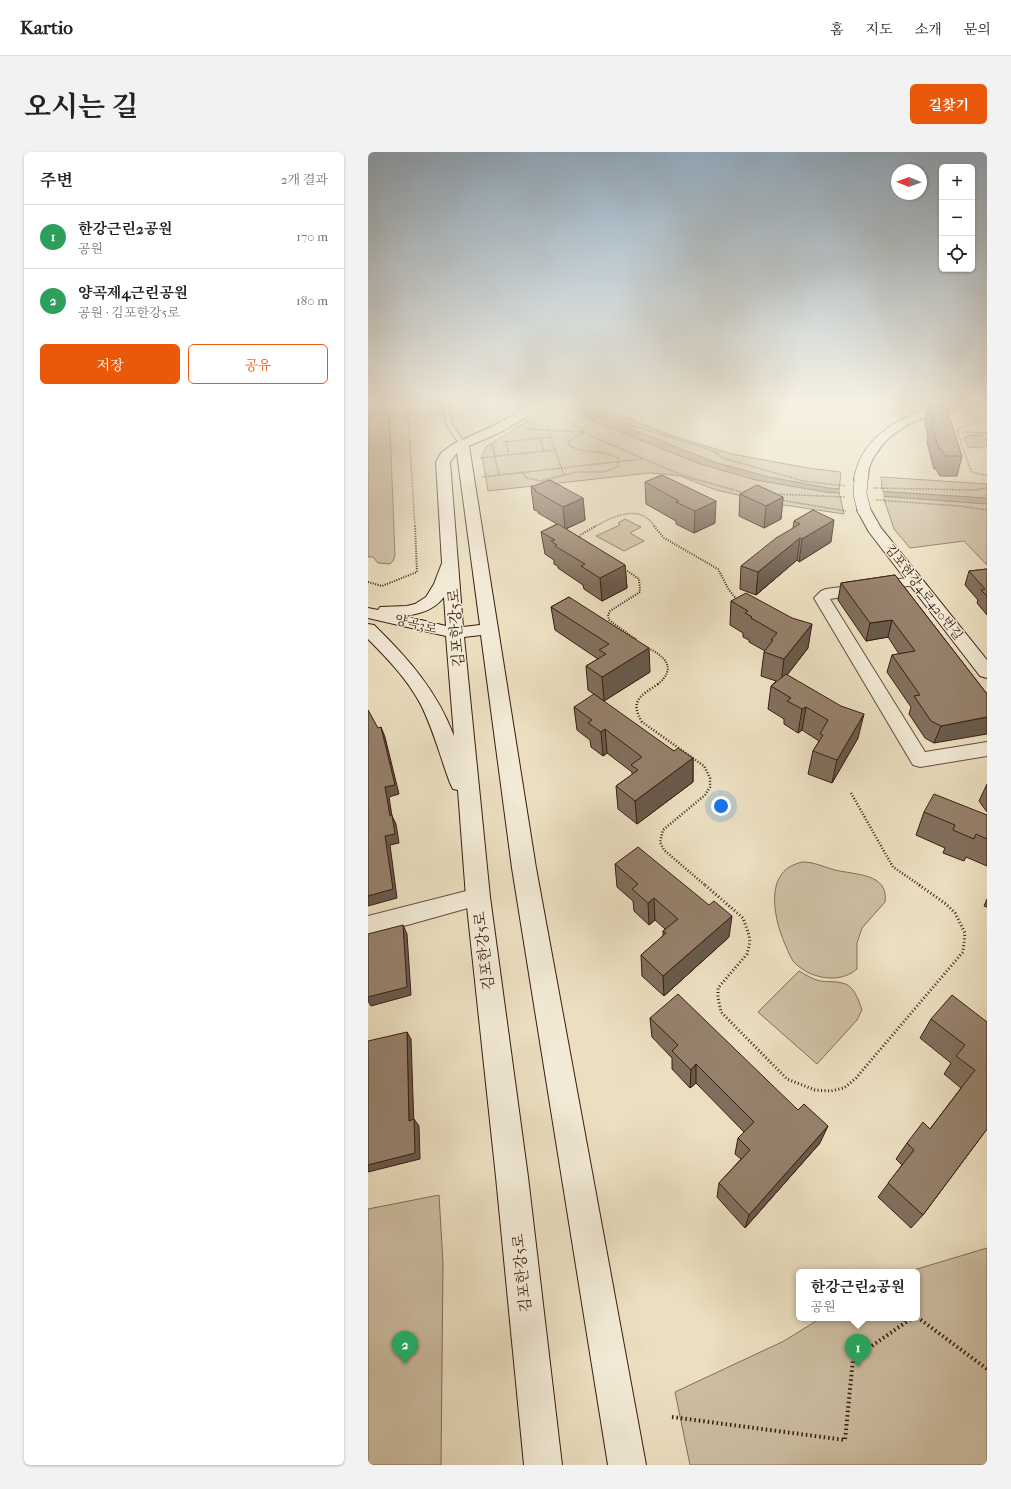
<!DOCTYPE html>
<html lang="ko">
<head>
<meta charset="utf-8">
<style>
  :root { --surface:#fff; --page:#f2f2f2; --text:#222; --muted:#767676; --line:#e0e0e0; --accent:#ea580c }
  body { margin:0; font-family:"IM FELL French Canon","Noto Serif KR",serif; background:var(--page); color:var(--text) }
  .controls { position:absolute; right:12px; top:12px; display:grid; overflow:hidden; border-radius:6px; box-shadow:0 1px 3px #0004 }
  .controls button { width:36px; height:36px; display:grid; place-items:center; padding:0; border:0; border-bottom:1px solid var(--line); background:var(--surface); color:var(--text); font:20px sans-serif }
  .compass { position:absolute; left:523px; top:12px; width:36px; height:36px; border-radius:50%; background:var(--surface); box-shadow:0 1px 3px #0004; rotate:271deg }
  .you { position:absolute; left:353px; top:654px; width:14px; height:14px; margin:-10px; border:3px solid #fff; border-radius:50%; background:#1a73e8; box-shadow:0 0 0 6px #1a73e833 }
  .badge { display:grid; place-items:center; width:26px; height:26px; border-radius:50%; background:var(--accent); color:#fff; font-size:13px; font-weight:700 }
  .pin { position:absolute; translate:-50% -33px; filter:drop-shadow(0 1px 2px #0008) }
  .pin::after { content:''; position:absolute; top:21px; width:14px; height:12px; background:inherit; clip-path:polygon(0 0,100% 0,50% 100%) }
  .popup { position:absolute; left:428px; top:1117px; width:124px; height:52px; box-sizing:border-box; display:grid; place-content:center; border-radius:6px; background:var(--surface); filter:drop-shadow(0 1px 3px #0005); font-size:13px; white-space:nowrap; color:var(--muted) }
  .popup b { font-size:15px; color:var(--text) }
  .popup::after { content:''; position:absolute; left:50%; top:100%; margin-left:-8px; border:8px solid transparent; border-top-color:var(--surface) }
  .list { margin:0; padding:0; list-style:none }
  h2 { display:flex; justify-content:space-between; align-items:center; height:52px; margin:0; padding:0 16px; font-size:17px }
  h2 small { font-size:13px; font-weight:400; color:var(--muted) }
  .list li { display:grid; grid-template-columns:26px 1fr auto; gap:12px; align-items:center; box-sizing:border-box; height:64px; padding:0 16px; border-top:1px solid var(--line) }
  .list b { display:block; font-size:15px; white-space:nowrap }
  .list p { margin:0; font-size:13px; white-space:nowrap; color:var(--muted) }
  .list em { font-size:13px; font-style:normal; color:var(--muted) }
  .actions { display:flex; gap:8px; padding:12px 16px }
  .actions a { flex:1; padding:9px 0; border:1px solid var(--accent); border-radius:6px; text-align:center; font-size:14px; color:var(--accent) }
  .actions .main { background:var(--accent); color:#fff }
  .icon { flex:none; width:22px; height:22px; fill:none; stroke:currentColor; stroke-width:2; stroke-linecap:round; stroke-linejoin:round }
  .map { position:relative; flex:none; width:619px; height:1313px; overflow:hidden; border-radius:6px }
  header { display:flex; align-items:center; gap:24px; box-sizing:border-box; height:56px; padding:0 20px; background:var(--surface); border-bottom:1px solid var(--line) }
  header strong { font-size:19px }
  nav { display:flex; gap:22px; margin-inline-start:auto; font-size:14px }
  .intro { display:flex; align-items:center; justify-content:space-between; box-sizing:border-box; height:96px; padding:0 24px }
  h1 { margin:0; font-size:28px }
  .button { padding:10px 18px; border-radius:6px; background:var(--accent); color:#fff; font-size:14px; font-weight:700 }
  main { display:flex; gap:24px; padding:0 24px }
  aside { flex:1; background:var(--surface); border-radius:6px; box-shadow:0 1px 3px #0004 }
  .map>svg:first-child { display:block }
</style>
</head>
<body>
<header>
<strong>Kartio</strong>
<nav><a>홈</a><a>지도</a><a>소개</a><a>문의</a></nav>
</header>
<div class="intro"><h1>오시는 길</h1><a class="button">길찾기</a></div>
<main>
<aside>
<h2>주변<small>2개 결과</small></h2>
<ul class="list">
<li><span class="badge" style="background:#2e9e5b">1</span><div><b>한강근린2공원</b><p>공원</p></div><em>170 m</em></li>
<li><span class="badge" style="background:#2e9e5b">2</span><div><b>양곡제4근린공원</b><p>공원 · 김포한강5로</p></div><em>180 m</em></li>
</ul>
<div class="actions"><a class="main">저장</a><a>공유</a></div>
</aside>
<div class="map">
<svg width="619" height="1313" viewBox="0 0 619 1313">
  <rect width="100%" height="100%" fill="#ebdfc0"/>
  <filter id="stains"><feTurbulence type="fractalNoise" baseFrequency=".005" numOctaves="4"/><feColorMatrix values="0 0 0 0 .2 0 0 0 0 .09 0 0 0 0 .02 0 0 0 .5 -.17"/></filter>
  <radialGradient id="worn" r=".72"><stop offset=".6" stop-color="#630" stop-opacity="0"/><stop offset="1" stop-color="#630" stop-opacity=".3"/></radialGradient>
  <path fill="#cdbea2" stroke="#846d5a" d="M0,249h21l6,155 -2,5 -3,3 -12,-1 -5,-6h-5z
    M191,249h32l25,13 54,21 62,19 76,14 33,4 -2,20 5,22 -67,-10 -61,-14 -36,-14 -16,-2 -15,-1 -161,18 -6,-35 4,-9z
    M602,283h11l6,4v6l-6,3 -13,-1 -4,-9z
    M513,325l106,7v81l-23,-24 -54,7 -16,-19 -11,-33z
    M257,367l16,8 -11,6 14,8 -20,10 -28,-15 24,-11 -2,-2z
    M435,710c11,0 21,5 32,8 20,5 54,3 50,32l-23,26 -5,15v26c-7,6 -16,9 -25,9 -15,0 -29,-6 -39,-17 -4,-6 -6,-13 -9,-19 -11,-27 -20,-73 19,-80z
    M431,819c7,4 13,8 21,10 7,1 15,0 22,2 12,2 16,16 20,27l-5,10 -40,44 -59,-52z
    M71,1043l4,68 -2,202h-73v-256z
    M619,1096v217h-297l-15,-73 109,-51 37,-23h96v-46h-10z"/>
  <path fill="#af9d84" stroke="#806956" d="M183,249h14l25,12 127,50 52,14 59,11 159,10v6l-162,-12 -69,-12 -56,-16 -115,-46z"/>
  <path fill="#ebdfc0" d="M472,334l42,3 2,9 -44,-3z"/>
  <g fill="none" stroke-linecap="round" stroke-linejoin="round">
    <g stroke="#664d3d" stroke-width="2">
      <path id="lane" d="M73,249h6l5,23 13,20 -1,1h-4l-14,-21z"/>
    </g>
    <g stroke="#664d3d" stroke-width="2">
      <path id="street" d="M547,425l5,1 2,3 -2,3 -90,15 95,153 62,-10v14l-67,11 -7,-2 -99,-167 7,-7 5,-2z
        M110,736l8,3 3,6 -3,6 -118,33v-20z"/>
    </g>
    <g stroke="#3a1c11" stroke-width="2">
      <path id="secondary" d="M585,249h22l-2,2c-32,9 -76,18 -95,48 -4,5 -7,11 -9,17 -1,5 0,10 -3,15l-5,1 -5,-1 -2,-3c8,-50 56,-67 99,-79z
        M160,255l4,1 2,3 -2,3 -33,19 -30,13 67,422 110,597h-38l-96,-597 -31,-233 -17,2 26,260 38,280 34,288h-38l-28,-288 -30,-280 -8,-107 -5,-1 -3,-6c-10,-27 -17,-55 -30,-80 -13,-24 -33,-45 -52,-64v-15l6,1c34,33 63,66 80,111l-8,-100 -78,-18v-10l10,2 2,-3 27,-1 8,-2 11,-7 8,-13 8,-21 -6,-101 5,-9 12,-9 38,-17zM89,301l23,172 -17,2 -13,-165zM76,445l2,29 -42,-10c16,-2 30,-6 40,-19z
        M496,354l5,1 12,21 106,132v18l-7,-2 -111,-144 -12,-22 2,-3z"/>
    </g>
    <path stroke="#3a1c11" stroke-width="1.5" stroke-dasharray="0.5 1" stroke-linecap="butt" d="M39,249l8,126
      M205,249l37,18 80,24 25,9 8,6 80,23 43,5
      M186,260l39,25 91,39 61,17
      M619,268l-27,7 -3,4 14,40 7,3 9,1
      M157,277l59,3
      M180,278l16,45
      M590,280l29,1
      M172,286l4,14
      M138,289l3,14
      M135,290l48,-5
      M124,292l7,31
      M112,306l75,-8
      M153,320l6,6 14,3 35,-9h27l15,-5 1,-8c-17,-11 -38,-4 -51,-15l1,-3 15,-9
      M114,325l160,-18
      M506,336l100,2 13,-2
      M406,342l71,3
      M412,348l66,11
      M508,348l84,6 27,4
      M226,375c20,-11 46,-24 61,0"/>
    <path stroke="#3a1c11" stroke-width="2" stroke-dasharray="1 1.5" stroke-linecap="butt" d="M286,374l10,12 54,31 11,21 9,11
      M210,387l2,-4 16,-9
      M255,416l16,11 1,13 -30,19 -2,4 1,5 28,20
      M0,430l14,4 35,-14 -2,-46
      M278,495c19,9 32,21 11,38"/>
    <path stroke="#3a1c11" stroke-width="2.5" stroke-dasharray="1 2" stroke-linecap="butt" d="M290,532c-17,12 -29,16 -16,38l62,44 6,12v9l-5,8 -42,35 -3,12 4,8 42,36
      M483,641l42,74 28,19"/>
    <path stroke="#3a1c11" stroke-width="3" stroke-dasharray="1 2.5" stroke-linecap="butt" d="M337,733l38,33 6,17 1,7 -3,12 -29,34v10l3,14 66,67 28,11 16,1 13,-3 12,-10 107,-126 2,-19 -10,-20 -9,-9 -27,-19"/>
    <path stroke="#3a1c11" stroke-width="4" stroke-dasharray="1.5 3" stroke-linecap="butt" d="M549,1165l70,52
      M304,1265l173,23 8,-81 59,-41"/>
    <use href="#lane" fill="#f2ead6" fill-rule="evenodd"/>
    <use href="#street" fill="#f2ead6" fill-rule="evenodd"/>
    <use href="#secondary" fill="#f2ead6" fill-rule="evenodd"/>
    <g stroke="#3a1c11" stroke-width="14" stroke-linecap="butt">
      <path id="secondary-bridge" d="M160,259l15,-10
        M493,328l-1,14 4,16"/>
    </g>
    <use href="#secondary-bridge" stroke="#f2ead6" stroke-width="13"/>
  </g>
  <path fill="#816f5d" stroke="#3a1c11" d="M561,253l33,51 -5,20h-17l-4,-7h-2l-7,-27 1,-6 -3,-13z
    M294,323l53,48 -21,10 -18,-9v-3l-30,-17 -1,-22z
    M163,335l52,11 2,22 -19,9 59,36 2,23 -25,13 -18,-12 -1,-4 -25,-17v-2l-4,-2v-4l-9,-6 -4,-22 16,-8 -19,-11v-2l-4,-1z
    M372,342l43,3 -2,22 -17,9 -25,-12z
    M445,358l18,32 -32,20 -2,-2 -41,35 -16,-6 1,-23 52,-38 1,-7z
    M619,417v46l-10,-12 1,-3 -13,-15 4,-14z
    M527,423l92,119 -53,49 -9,-5 -16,-24 2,-7 -24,-35 5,-17 7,-1 -11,-17 -22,4 -28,-41 3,-17z
    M201,445l81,75 -46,29 -16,-11 -2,-24 12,-7 -43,-29 -4,-23z
    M363,449l61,17 16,30 -21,27 71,63 -26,45 -24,-9 5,-23 6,-10 -17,-11 -4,3 -14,-9v-5l-16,-10 3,-23 5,-5 -15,-5 3,-24 1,-1 -16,-9v-2l-6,-3v-4l-13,-8z
    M206,555l100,44 19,7v24l-56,42 -19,-15 -2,-23 16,-11v-3l-25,-19 -4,3 -12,-9 -1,-7 -13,-10z
    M619,632v28l-8,-11z
    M556,660l63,3v51l-21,-9 -2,4 -21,-8 2,-5 -29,-13z
    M247,712l114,73 -65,59 -22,-20 -1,-21 22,-19v-5l2,-2 -10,-9 -6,5 -15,-14 -1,-10 -16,-14z
    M619,747v8l-3,-1z
    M282,866l170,125 -75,85 -28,-31 2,-14 22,-24 -6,-5 3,-16 6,-6 -48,-49 -6,5 -18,-19v-11l-20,-21z
    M563,867l56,3v107l-64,86 -12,13 -33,-31 24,-32 -6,-6 11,-16 23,-14 31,-41 -17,-14 7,-11 -31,-25z"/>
  <path fill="#695a4c" stroke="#3a1c11" d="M415,345l-2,22 -17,9 2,-22z
    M215,346l2,22 -20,9 -2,-22z
    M348,349l-1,22 -21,10 1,-22z
    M466,368l-3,22 -32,20 3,-23z
    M432,386l-3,22 -41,35 2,-23z
    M257,413l2,23 -25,13 -2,-23z
    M524,468l-4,17 -22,4 4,-18z
    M444,472l-4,24 -27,35 3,-24z
    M281,496l1,24 -46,29 -2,-24z
    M438,555l-4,23 -4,3 4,-24z
    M496,562l-6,24 -26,45 5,-23z
    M619,565v17l-53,9 7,-17z
    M13,575l4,10 14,57 -10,3 3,19 4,8 3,19 -9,2 7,53 -29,8v-10l17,-60v-49z
    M237,577l2,24 -4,3 -2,-24z
    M325,606v24l-56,42 -2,-23z
    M286,746l1,22 -6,5 -1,-22z
    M364,764l-3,21 -65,59 -1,-20z
    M35,773l4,9 4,61 -40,11 -3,-5v-4z
    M39,880l4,7 3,88 -5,-6z
    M328,912v19l-6,5 1,-18z
    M46,967l5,7 1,33 -52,13v-7z
    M460,974l-8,17 -75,85 4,-13z"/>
  <path fill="#96816c" stroke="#3a1c11" d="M576,249l18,55h-17l-4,-7h-2l-8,-26h3l-1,-2h1l-5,-16z
    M294,323l54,26 -21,10 -19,-9 3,-1 -34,-19z
    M182,328l33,18 -20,9 -28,-16 1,-1 -5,-3z
    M389,333l26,12 -17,9 -26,-12z
    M445,358l21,10 -32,19 -2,-1 -42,34 -17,-6 35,-28 24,-14 -6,-3z
    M190,372l67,41 -25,13 -19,-12 4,-2 -30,-18 2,-1 -6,-4 4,-1 -14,-8z
    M619,417v27l-6,-6 4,-1 -16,-18z
    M527,423l92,119v23l-46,9 -10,-5 -17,-25 6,-1 -28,-40 23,-4 -23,-31 -22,3 -29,-40z
    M378,441l46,25 20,6 -28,35 -20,-7 9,-12h-2l6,-7 -26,-15 1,-1 -7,-4 3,-2 -17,-10z
    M201,445l80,51 -47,29 -16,-11 20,-12 -7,-4 10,-6 -58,-37z
    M418,522l55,32 23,8 -27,46 -24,-9 10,-16 -3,-1 8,-14 -22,-13 -4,2 -15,-8 4,-3 -20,-12z
    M226,542l80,57 4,-3 15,10 -58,43 -19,-15 22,-16 -7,-5 11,-8 -37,-28 -4,3 -13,-9 4,-3 -18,-13z
    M0,558l10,18 3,-1 14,58 -10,2 5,29 2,-1 3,19 -10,2 8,53 -25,7z
    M566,642l53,21v24l-11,-5 -2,5 -21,-9 2,-5 -31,-13z
    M270,695l71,58 5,-4 18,15 -69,60 -22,-21 25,-22 -3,-2 15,-12 -24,-21 -6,5 -16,-14 6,-5 -23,-20z
    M35,773l4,62 -39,10v-63z
    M310,842l120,116 6,-6 24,22 -79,89 -30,-32 31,-33 -12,-12 16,-16 -58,-58 -5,6 -19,-19 6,-6 -28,-27z
    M584,843l35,27v107l-64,86 -35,-32 26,-33 -7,-7 16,-21 7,7 45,-59 -19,-14 9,-11 -34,-26z
    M39,880l2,89 5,-2 1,34 -47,12v-124z"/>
  <linearGradient id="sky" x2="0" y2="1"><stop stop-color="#91abc0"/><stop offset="0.58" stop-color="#f6f1e3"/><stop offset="1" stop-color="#f6f1e3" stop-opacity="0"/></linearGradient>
  <rect width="619" height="433" fill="url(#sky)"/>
  <g text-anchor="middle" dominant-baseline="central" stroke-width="3" stroke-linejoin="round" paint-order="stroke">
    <g font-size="13" fill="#3a1c11" stroke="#f2ead6">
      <text transform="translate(556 440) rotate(52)">김포한강4로420번길</text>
      <text transform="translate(48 472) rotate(13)">양곡3로</text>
    </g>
    <g font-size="15" fill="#3a1c11" stroke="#f2ead6">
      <text transform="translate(88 476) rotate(-94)">김포한강5로</text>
      <text transform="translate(116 799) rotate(-97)">김포한강5로</text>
      <text transform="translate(154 1121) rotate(-96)">김포한강5로</text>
    </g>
  </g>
  <rect width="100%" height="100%" filter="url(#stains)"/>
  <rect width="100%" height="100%" fill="url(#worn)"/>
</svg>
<div class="controls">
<button>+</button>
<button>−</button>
<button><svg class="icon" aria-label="locate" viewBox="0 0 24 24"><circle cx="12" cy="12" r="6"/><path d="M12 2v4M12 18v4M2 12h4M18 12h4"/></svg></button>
</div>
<svg class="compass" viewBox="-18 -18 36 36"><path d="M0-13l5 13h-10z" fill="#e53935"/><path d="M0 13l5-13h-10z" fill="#767676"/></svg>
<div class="you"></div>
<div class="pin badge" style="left:490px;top:1215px;background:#2e9e5b">1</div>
<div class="popup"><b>한강근린2공원</b>공원</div>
<div class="pin badge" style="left:37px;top:1212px;background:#2e9e5b">2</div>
</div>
</main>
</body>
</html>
